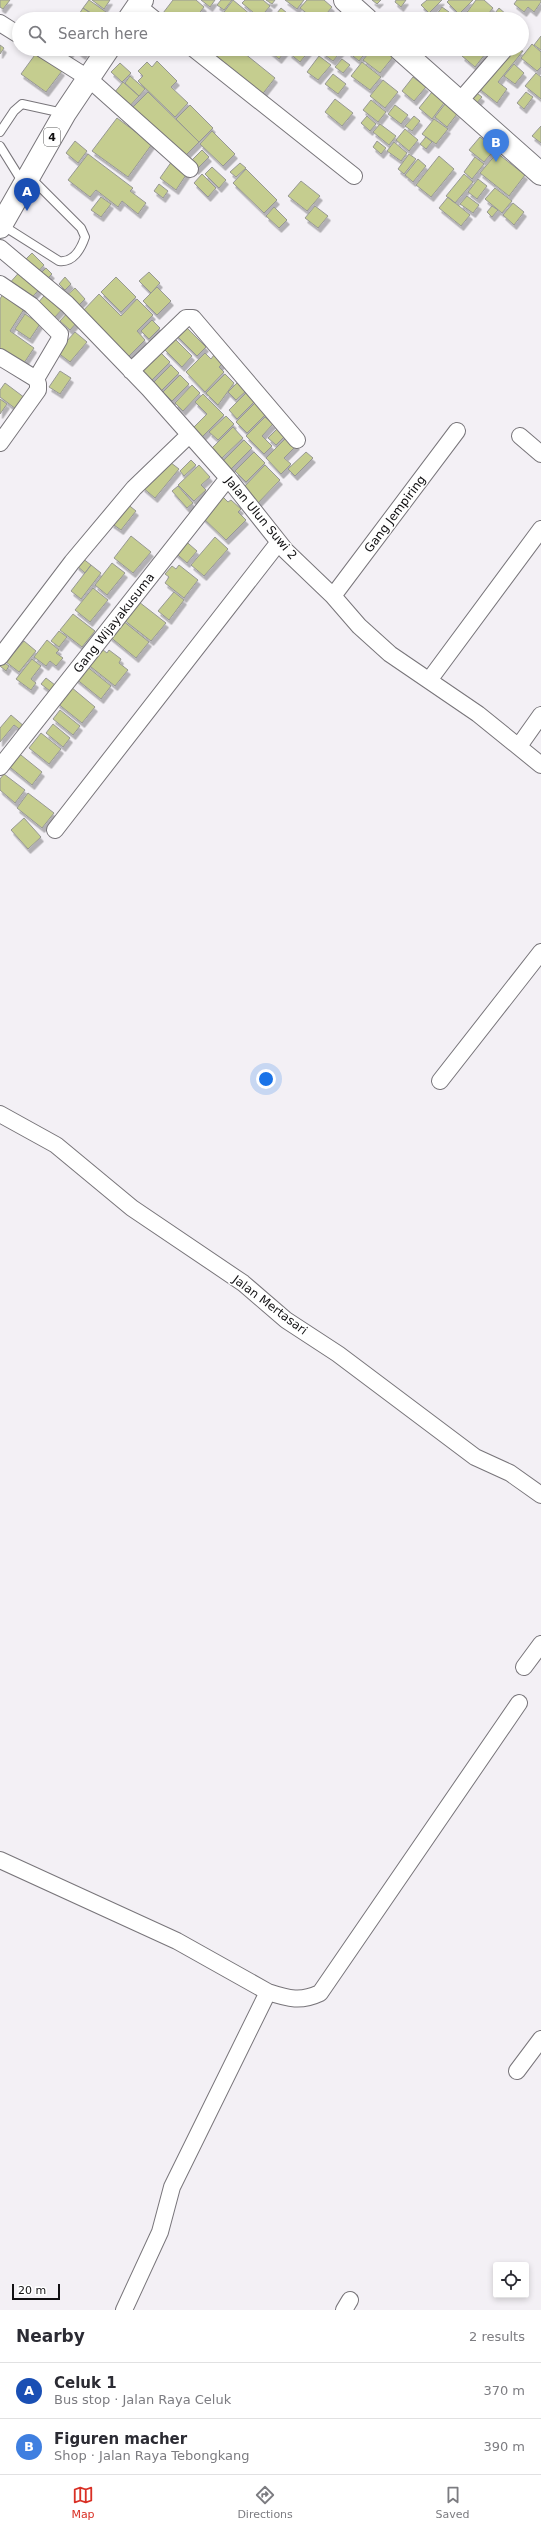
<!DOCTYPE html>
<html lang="en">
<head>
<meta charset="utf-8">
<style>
  :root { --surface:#fff; --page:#f2f2f3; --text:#2b2b33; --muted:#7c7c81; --line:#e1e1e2; --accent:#d93025 }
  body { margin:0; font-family:"DejaVu Sans",sans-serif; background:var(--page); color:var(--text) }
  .controls { position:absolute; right:12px; bottom:12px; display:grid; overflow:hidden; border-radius:4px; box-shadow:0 2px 6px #0003 }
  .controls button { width:36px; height:36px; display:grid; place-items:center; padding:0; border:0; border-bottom:1px solid var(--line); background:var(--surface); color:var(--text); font:20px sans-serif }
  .scale { position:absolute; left:12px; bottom:10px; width:48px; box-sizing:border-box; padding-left:4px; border:2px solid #111012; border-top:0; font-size:11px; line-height:14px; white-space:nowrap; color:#111012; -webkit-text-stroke:3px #fff; paint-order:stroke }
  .you { position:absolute; left:266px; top:1079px; width:14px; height:14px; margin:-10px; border:3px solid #fff; border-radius:50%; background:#1a73e8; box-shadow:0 0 0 6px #1a73e833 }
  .badge { display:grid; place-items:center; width:26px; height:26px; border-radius:50%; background:var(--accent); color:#fff; font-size:13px; font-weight:700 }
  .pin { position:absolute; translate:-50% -33px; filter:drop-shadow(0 1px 2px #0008) }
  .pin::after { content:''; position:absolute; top:21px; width:14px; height:12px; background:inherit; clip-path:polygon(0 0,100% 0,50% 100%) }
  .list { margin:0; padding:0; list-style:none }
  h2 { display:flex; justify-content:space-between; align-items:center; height:52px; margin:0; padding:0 16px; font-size:17px }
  h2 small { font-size:13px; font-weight:400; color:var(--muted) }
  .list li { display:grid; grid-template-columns:26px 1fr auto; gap:12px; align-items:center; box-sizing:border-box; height:56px; padding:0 16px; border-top:1px solid var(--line) }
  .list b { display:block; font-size:15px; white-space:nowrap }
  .list p { margin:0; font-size:13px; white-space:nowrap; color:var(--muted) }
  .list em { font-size:13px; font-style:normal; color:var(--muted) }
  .icon { flex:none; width:22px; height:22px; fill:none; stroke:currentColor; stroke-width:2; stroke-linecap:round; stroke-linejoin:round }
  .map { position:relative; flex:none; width:541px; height:2310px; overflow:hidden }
  .search { position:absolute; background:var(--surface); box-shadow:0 2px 6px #0003; left:12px; right:12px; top:12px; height:44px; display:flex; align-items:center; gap:10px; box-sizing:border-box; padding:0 14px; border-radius:22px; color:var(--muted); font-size:15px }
  .sheet { height:164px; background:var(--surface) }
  nav { display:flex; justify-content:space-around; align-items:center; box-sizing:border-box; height:56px; border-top:1px solid var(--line); background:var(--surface); font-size:11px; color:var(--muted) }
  nav a { display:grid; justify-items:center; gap:2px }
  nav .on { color:var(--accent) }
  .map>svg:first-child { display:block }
</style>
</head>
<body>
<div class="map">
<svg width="541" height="2310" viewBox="0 0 541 2310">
  <defs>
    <filter id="shadow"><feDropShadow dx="2.5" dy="4.5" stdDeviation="0" flood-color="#0004"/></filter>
  </defs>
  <rect width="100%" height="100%" fill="#f3f0f5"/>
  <path fill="#c5cd8f" stroke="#979893" filter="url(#shadow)" d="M0,0h10l-7,9 -3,-2z
    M89,0l17,12 -5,7 -18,-11z
    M92,0h18l-6,9z
    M173,0h23l8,7 -9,12h-32l-3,-2z
    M201,0h14l-5,7z
    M221,0h11l-8,10 -7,-5z
    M233,0l18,15 -3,4h-15l-9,-7z
    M245,0h18l7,6 -10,12 -18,-15z
    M266,0h9l-3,4z
    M285,0h19l-7,9z
    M307,0h17l8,7 -10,12h-8l-14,-11z
    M372,0h9l-4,4z
    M396,0h10l-5,7 -6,-5z
    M427,0h15l-13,13 -8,-8z
    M449,0h24l-14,14 -12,-12z
    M476,0h8l9,8 -9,11h-14l-5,-4z
    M517,0h24v2l-7,10 -6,-5 -4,5 -10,-8z
    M442,7l7,5 -6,7h-7l-2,-1z
    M83,8l13,9 -2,2h-18z
    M281,8l6,5 -5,6h-7l-2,-1z
    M499,8l8,7 -3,4h-9l-3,-2z
    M301,14l6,5h-10z
    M461,14l6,5h-10z
    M200,15l5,4h-9z
    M541,36v14l-7,-5z
    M532,44l9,8v15l-4,4 -16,-13z
    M0,45l4,3 -4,6z
    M54,49h19l-6,9z
    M75,49h12l-4,6z
    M212,49h27l36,29 -14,18 -53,-42z
    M267,49h20l-8,10z
    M292,49h14l3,2 -9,11 -11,-9z
    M325,49h18l-10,12 -11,-8z
    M351,49h11l4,3 -7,9 -11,-9z
    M372,49h11l10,8 -13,16 -17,-13z
    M468,49h21l-14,18 -13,-11z
    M507,49l16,2 -25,31 9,7 -10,14 -20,-16z
    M37,52l25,19 -16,21 -25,-18z
    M319,56l12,9 -13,15 -11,-8z
    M342,59l8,6 -7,8 -8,-6z
    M157,61l20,20 -6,6 17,16 -13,14 -37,-36 5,-5 -5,-5 9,-9 5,5z
    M362,62l19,15 -11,13 -19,-14z
    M120,63l11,10 -9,9 -11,-10z
    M514,64l10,9 -9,11 -11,-8z
    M536,73l5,4v22l-16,-13z
    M333,74l13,10 -8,10 -13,-10z
    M130,76l15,13 -6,7 -14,-13z
    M413,77l13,10 -12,14 -12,-10z
    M383,80l15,12 -13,16 -15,-12z
    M123,82l16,14 -14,15 -15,-13z
    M473,90l9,7 -6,7 -8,-7z
    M148,92l51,50 -18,18 -51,-50z
    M432,92l12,11 -12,16 -13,-11z
    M526,92l7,5 -9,12 -7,-6z
    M335,99l18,14 -11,13 -17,-14z
    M371,100l15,12 -8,10 -15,-12z
    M445,104l12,10 -10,13 -12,-10z
    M190,105l23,23 -14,14 -23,-23z
    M395,105l13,10 -7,9 -13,-10z
    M367,116l9,8 -6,7 -9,-8z
    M414,116l6,5 -8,10 -7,-5z
    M117,118l35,26 -24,33 -36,-26z
    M434,119l14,10 -12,15 -14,-10z
    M380,124l16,12 -7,9 -16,-13z
    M541,126v17l-9,-7z
    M405,129l13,11 -9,11 -13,-11z
    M212,131l23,23 -12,12 -23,-22z
    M426,137l6,5 -6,7 -6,-5z
    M480,137l15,12 -11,13 -15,-12z
    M75,141l12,10 -9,12 -12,-10z
    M377,141l9,7 -5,6 -8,-7z
    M394,142l13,11 -6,8 -14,-10z
    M202,150l7,7 -13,13 -7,-7z
    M497,153l28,22 -16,21 -29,-23z
    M88,154l45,34 -3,3 16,12 -8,11 -16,-13 -4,6 -22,-17 -6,7 -22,-17z
    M409,154l7,5 -12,15 -6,-5z
    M439,156l15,13 -23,28 -15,-12z
    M475,157l9,7 -12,15 -8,-7z
    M418,159l8,7 -13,16 -8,-7z
    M172,161l16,11 -12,18 -16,-12z
    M240,163l6,5 -10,9 -6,-5z
    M212,167l14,13 -7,8 -14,-14z
    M246,169l31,31 -13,13 -31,-30z
    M202,174l14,14 -8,9 -14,-14z
    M464,174l9,8 -18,21 -9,-7z
    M478,179l9,7 -10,13 -9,-7z
    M301,181l19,15 -13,15 -19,-15z
    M159,184l9,7 -5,7 -9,-7z
    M495,188l17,13 -10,12 -17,-14z
    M467,196l12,9 -6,8 -13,-9z
    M101,197l10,7 -10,13 -10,-7z
    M448,197l22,18 -9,11 -22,-18z
    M513,203l11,9 -10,13 -11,-10z
    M315,206l13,10 -10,12 -13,-10z
    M492,206l6,4 -6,7 -5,-5z
    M274,207l13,13 -8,8 -13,-12z
    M32,253l12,12 -8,9 -13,-12z
    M23,268l20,17 -15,17 -20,-17z
    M46,268l6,6 -6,6 -6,-6z
    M149,272l11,11 -9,10 -12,-12z
    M65,277l6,7 -6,6 -6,-6z
    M116,277l20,20 -15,15 -20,-20z
    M157,287l14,14 -14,14 -14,-14z
    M75,288l10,11 -10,10 -11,-11z
    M49,290l17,15 -12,13 -17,-14z
    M4,292l22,14 -16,25 24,17 -12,18 -22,-14v-53z
    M99,294l22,22 16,-17 16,16 -16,16 8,9 -20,20 -45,-46z
    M69,311l10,9 -9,10 -10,-9z
    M25,314l15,10 -10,15 -15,-10z
    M152,320l8,8 -11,11 -8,-8z
    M181,322l25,25 -9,9 -25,-25z
    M75,332l12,10 -17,20 -13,-10z
    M175,339l17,17 -10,11 -18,-18z
    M155,347l15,15 -21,21 -15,-15z
    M205,353l6,6 3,-4 8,9 -3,3 5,5 -19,20 -19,-20z
    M171,365l8,8 -18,18 -8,-8z
    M60,371l11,7 -11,16 -11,-7z
    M225,374l9,9 -16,22 -12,-12z
    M180,375l9,9 -17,17 -9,-9z
    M238,382l8,9 -10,9 -8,-8z
    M5,383l20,15 -9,11 -16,-12v-7z
    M192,385l8,8 -17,18 -8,-8z
    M246,393l8,9 -17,17 -8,-9z
    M203,394l21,21 -22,22 -9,-9 14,-14 -12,-12z
    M0,399l7,5 -7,10z
    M257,401l11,11 -21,21 -11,-11z
    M226,416l8,8 -16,16 -9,-8z
    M265,417l8,7 -11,12 10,10 -8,8 -18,-18z
    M233,427l10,11 -21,20 -10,-10z
    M278,428l7,8 -9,9 -8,-7z
    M288,436l9,9 -13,13 7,6 -10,10 -15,-16z
    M244,440l8,8 -22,22 -8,-8z
    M254,452l11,11 -19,19 -11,-11z
    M306,452l7,6 -18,18 -7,-7z
    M166,459l13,10 -24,29 -13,-11z
    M191,460l5,5 -12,11 -4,-5z
    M199,465l11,12 -9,8 5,5 -12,11 -16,-16z
    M265,465l15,15 -23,24 -15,-15z
    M178,486l15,17 -6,5 -15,-17z
    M221,495l7,7 3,-2 10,9 -3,3 8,8 -20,20 -25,-24z
    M126,503l10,8 -15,19 -10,-7z
    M131,536l20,16 -18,21 -19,-15z
    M215,537l13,12 -24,27 -13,-11z
    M182,538l15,13 -10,12 -15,-13z
    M82,558l9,7 -6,8 -9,-8z
    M112,563l13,10 -18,22 -12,-10z
    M91,565l10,8 -20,26 -10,-8z
    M179,565l19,15 -14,18 -19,-15 4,-6 -4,-3 7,-8 4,3z
    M93,588l15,12 -18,22 -15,-12z
    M174,592l10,8 -15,20 -11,-9z
    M139,602l27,21 -15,18 -27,-21z
    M73,614l22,17 -13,16 -22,-17z
    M122,620l27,22 -13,16 -27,-22z
    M59,631l8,6 -8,10 -8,-6z
    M47,640l12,10 -3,3 7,5 -7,8 -6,-5 -4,5 -12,-9z
    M24,641l12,10 -17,21 -13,-10z
    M99,647l8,6 2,-3 12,9 -2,4 9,7 -13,16 -29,-23z
    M32,659l9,7 -10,13 5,4 -5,7 -15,-11z
    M2,661l7,5 -3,5 -6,-5z
    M85,665l26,21 -10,13 -26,-21z
    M46,678l9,7 -5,6 -9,-7z
    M71,687l24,20 -13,16 -25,-20z
    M60,710l20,16 -7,9 -20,-16z
    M11,715l14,12 -3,4 -8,-6 -14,17v-14z
    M53,724l17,14 -7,9 -17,-14z
    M41,733l20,16 -12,15 -20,-16z
    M16,751l26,21 -10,13 -26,-21z
    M4,774l21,16 -10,13 -15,-13v-11z
    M28,793l26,20 -12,15 -25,-20z
    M24,818l17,19 -13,12 -17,-19z"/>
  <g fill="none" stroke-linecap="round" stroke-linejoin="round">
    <g stroke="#78757a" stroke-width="10">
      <path id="service" d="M0,132l14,-21 8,-7 41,9
        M0,146l23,37
        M2,225l57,36c14,2 22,-12 26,-24l-4,-9 -51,-51"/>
    </g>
    <g stroke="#78757a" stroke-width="18">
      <path id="minor" d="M138,6l16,13
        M0,23l19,12
        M42,49l46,29 102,91
        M194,49l160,127
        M459,102l46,-53
        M0,248l67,56 82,85 79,89 58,73 47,45 26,30 31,28 88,60 63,51
        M0,284l31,21 29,29 -1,6 -23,39
        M0,357l36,22 2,5v6l-38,53
        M131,371l55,-53h7l104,122
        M520,436l21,18
        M333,596l124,-165
        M0,657l72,-95 62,-74 55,-53
        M430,679l111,-150
        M519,746l22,-31
        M0,767l228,-289
        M55,830l224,-288
        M440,1081l101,-129
        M0,1114l56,31 76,63 111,75 43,37 52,34 137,103 35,16 31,22
        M524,1667l17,-23
        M0,1860l177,81 91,51c21,7 33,10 52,1l199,-290
        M517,2071l24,-32
        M124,2310l36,-78 12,-45 96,-195
        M344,2310l6,-10"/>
    </g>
    <g stroke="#78757a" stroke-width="24">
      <path id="primary" d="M345,0l21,19
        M400,49l141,125"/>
    </g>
    <g stroke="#78757a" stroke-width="24">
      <path id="trunk" d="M129,19l13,-19
        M0,227l65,-114 43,-64"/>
    </g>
    <use href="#service" stroke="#fff" stroke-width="8"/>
    <use href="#minor" stroke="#fff" stroke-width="16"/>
    <use href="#primary" stroke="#fff" stroke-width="22"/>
    <use href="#trunk" stroke="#fff" stroke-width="22"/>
  </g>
  <g text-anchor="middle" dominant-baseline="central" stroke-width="3" stroke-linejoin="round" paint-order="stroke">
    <rect fill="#fff" stroke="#585859" stroke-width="1" x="44" y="128" width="16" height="18" rx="3"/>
    <g font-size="11" font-weight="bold" fill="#111012">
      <text x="52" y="137">4</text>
    </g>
    <g font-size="12" fill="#111012" stroke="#fff">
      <text transform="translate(395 514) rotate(-53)">Gang Jempiring</text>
      <text transform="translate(261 518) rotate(50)">Jalan Ulun Suwi 2</text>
      <text transform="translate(114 623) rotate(-52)">Gang Wijayakusuma</text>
      <text transform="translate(270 1305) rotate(37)">Jalan Mertasari</text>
    </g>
  </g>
</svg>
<div class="controls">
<button><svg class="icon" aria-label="locate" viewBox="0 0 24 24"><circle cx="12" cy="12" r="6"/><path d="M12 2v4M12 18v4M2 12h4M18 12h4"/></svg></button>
</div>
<div class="scale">20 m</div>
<div class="you"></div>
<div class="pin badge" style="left:27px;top:211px;background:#1a4fb4">A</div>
<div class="pin badge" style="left:496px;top:162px;background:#3f7fe0">B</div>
<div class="search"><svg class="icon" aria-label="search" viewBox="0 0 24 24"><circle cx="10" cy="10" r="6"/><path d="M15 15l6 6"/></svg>Search here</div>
</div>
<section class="sheet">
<h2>Nearby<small>2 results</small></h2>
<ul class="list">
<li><span class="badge" style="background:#1a4fb4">A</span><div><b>Celuk 1</b><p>Bus stop · Jalan Raya Celuk</p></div><em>370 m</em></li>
<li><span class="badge" style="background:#3f7fe0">B</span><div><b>Figuren macher</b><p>Shop · Jalan Raya Tebongkang</p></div><em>390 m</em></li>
</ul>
</section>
<nav>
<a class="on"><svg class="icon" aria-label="map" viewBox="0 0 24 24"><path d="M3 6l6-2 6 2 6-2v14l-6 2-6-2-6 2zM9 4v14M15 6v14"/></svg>Map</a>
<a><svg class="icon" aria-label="directions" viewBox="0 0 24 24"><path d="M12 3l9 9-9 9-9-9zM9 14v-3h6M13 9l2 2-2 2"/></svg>Directions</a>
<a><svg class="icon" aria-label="saved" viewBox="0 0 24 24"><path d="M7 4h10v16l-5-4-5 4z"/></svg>Saved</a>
</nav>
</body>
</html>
